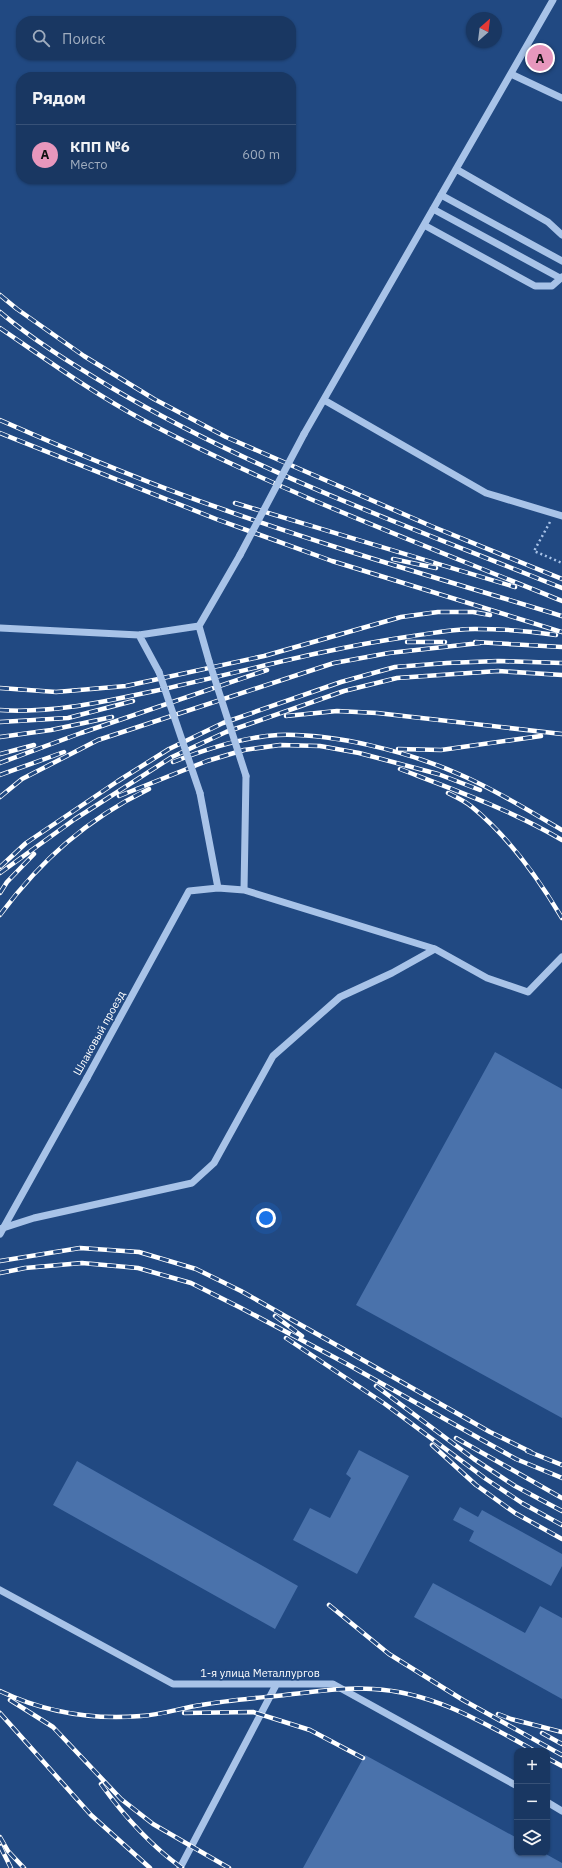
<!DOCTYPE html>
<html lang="ru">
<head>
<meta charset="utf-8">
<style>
  :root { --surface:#193762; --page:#223f68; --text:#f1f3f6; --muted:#9facbe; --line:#375177; --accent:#e797bd }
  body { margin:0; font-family:"IBM Plex Sans",sans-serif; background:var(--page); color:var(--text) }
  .controls { position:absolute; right:12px; bottom:12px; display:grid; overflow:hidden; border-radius:8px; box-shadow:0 1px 3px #0004 }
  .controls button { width:36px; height:36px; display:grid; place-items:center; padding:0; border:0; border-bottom:1px solid var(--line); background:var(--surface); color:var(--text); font:20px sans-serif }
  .compass { position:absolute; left:466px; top:12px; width:36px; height:36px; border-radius:50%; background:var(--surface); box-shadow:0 1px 3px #0004; rotate:28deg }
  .you { position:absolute; left:266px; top:1218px; width:14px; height:14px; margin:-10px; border:3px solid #fff; border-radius:50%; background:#1a73e8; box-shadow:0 0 0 6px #1a73e833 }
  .badge { display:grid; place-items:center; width:26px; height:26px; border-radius:50%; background:var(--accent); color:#111; font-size:13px; font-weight:700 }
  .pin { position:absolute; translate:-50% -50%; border:2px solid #fff; box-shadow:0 1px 4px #0006 }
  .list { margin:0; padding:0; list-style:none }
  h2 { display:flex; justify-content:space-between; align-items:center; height:52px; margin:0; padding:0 16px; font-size:17px }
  h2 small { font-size:13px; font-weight:400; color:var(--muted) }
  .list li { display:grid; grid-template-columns:26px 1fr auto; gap:12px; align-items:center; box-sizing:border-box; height:60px; padding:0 16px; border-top:1px solid var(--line) }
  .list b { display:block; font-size:15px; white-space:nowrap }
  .list p { margin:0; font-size:13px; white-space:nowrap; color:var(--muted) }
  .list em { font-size:13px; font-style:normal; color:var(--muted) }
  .icon { flex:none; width:22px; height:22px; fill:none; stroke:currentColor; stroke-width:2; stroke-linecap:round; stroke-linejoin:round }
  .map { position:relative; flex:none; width:562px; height:1868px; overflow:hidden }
  .search { position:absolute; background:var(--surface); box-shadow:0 1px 3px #0004; left:16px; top:16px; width:280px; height:44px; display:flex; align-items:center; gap:10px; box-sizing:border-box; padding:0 14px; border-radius:16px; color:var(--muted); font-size:15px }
  .panel { position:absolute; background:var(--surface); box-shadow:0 1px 3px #0004; left:16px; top:72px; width:280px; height:112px; border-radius:16px }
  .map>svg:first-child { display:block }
</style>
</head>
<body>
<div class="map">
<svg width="562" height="1868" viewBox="0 0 562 1868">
  <rect width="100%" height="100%" fill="#214982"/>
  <path fill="#4a72ab" d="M536,45l18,9 -9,17 -18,-9z
    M495,1052l67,37v329l-206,-113z
    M359,1450l50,26 -52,98 -64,-34 17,-32 20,10 21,-40 -5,-4z
    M77,1461l221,125 -23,43 -222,-124z
    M460,1507l18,10 4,-7 80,44v12l-11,20 -82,-45 5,-10 -21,-11z
    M433,1583l92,50 15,-27 22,12v81l-148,-82z
    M365,1755l152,83v15h27l18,10v5h-259z"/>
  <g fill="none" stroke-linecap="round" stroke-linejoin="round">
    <path stroke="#a8c3e8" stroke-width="2.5" stroke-dasharray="2 3" stroke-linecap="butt" d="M550,522l-16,29 28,12"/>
    <path stroke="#a8c3e8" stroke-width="7" d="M511,74l51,24
      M456,169l92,53 14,13
      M441,195l121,66
      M433,209l127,69
      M424,225l111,61h17l10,-9
      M324,400l162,93 76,23
      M304,434l249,-434
      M0,628l139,7 60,-9
      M139,635l20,37
      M209,661l-10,-35 41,-71
      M200,793l18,95
      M244,890l2,-114
      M435,949l52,29 41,14 34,-35
      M0,1229l34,-11 158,-35 22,-20 59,-107 67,-59 52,-24 43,-24 -191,-59 -26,-2 -29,3 -102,187
      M0,1590l173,94h160l184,102
      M547,1802l15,9
      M180,1868l96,-183"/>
    <g stroke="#fff" stroke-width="4.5">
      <path id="rail" d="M0,295l17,14 67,47 70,43 72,38 205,89 131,53
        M0,312c34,29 74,53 112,76 142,84 298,139 450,200
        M0,328c47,32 93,65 143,92 134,71 279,124 419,181
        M0,420c73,32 147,63 222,89 112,40 226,72 340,107
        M0,433l216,86 116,42 230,71
        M235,503l280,84
        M393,559l43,9
        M407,642h38
        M475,642l87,5
        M0,688l56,4 70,-6 138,-30 137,-39 37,-5h35l17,3
        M0,710c56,4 110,-10 164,-21 81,-18 160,-40 242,-52 22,-3 46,-8 69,-8 27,0 54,2 81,6
        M286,716l51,-5 40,2 185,21
        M0,722l68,-4 65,-17
        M0,737l51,-7 61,-13
        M398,749l43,1 100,-14
        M0,754l34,-9
        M173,762c33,-13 70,-25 105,-27 56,-2 132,17 183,40 35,15 68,36 101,55
        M0,763l81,-30 186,-63
        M400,769c55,21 111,41 162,71
        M0,775l64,-23
        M448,793c8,4 17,8 24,14 37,30 66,71 90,111
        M119,796l88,-35 37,-11 36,-5 40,1 39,7 79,21 42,16
        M0,797l22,-18 76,-39 236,-77 55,-10 91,-10
        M0,867l26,-24 92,-62 51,-32 54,-26 118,-41 54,-15 52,-4 51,-2 64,2
        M0,873l75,-54 97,-62 54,-25 118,-41 53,-13 101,-7 64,4
        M0,893l7,-11 27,-28
        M0,915c41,-55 87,-96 149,-126
        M0,1261l80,-13 59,4 57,17 45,22 249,141 41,20
        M0,1273l25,-5 57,-5 56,5 53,15 50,25 106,56 169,95 46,19
        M275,1316l27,20
        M286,1338l99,66 101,75 36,24 40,22
        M376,1386l98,73 41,27 47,25
        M456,1438l106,60
        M432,1445l44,40 39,28 47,26
        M527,1451l35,14
        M329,1605l60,49 74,46 99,55
        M0,1691c44,21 93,29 141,25 20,-1 40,-8 60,-11 28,-5 56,-7 84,-10 29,-3 58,-8 88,-6 60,3 111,34 162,62
        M10,1700l43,27 68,72 32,25 76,44
        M0,1713l91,102 59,53
        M184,1713l69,-1 57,18 53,28
        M498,1714l13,5 51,13
        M542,1733l20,11
        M547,1758l15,8
        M101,1784c23,32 49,61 81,84
        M0,1837l8,14 16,17
        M0,1846l11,22"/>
    </g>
    <use href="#rail" stroke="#214982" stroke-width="3" stroke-dasharray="9" stroke-linecap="butt"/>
    <path stroke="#a8c3e8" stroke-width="7" d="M240,555l64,-121
      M209,661l37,115
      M159,672l41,121
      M0,1234l87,-156"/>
  </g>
  <g text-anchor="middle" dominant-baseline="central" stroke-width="3" stroke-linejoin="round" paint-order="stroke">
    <g font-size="11" fill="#fff" stroke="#214982">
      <text transform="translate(99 1033) rotate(-61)">Шлаковый проезд</text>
      <text x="260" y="1673">1-я улица Металлургов</text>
    </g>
  </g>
</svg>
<div class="controls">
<button>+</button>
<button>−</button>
<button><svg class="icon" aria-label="layers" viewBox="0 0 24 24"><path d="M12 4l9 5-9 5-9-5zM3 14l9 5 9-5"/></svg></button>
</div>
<svg class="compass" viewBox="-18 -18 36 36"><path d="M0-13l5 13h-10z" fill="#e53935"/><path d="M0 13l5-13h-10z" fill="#9facbe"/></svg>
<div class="you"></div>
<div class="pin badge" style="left:540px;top:58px">A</div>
<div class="search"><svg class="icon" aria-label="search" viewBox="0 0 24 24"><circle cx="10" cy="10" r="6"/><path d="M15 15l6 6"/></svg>Поиск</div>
<section class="panel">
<h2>Рядом<small></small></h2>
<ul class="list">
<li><span class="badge">A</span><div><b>КПП №6</b><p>Место</p></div><em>600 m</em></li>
</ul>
</section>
</div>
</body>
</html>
